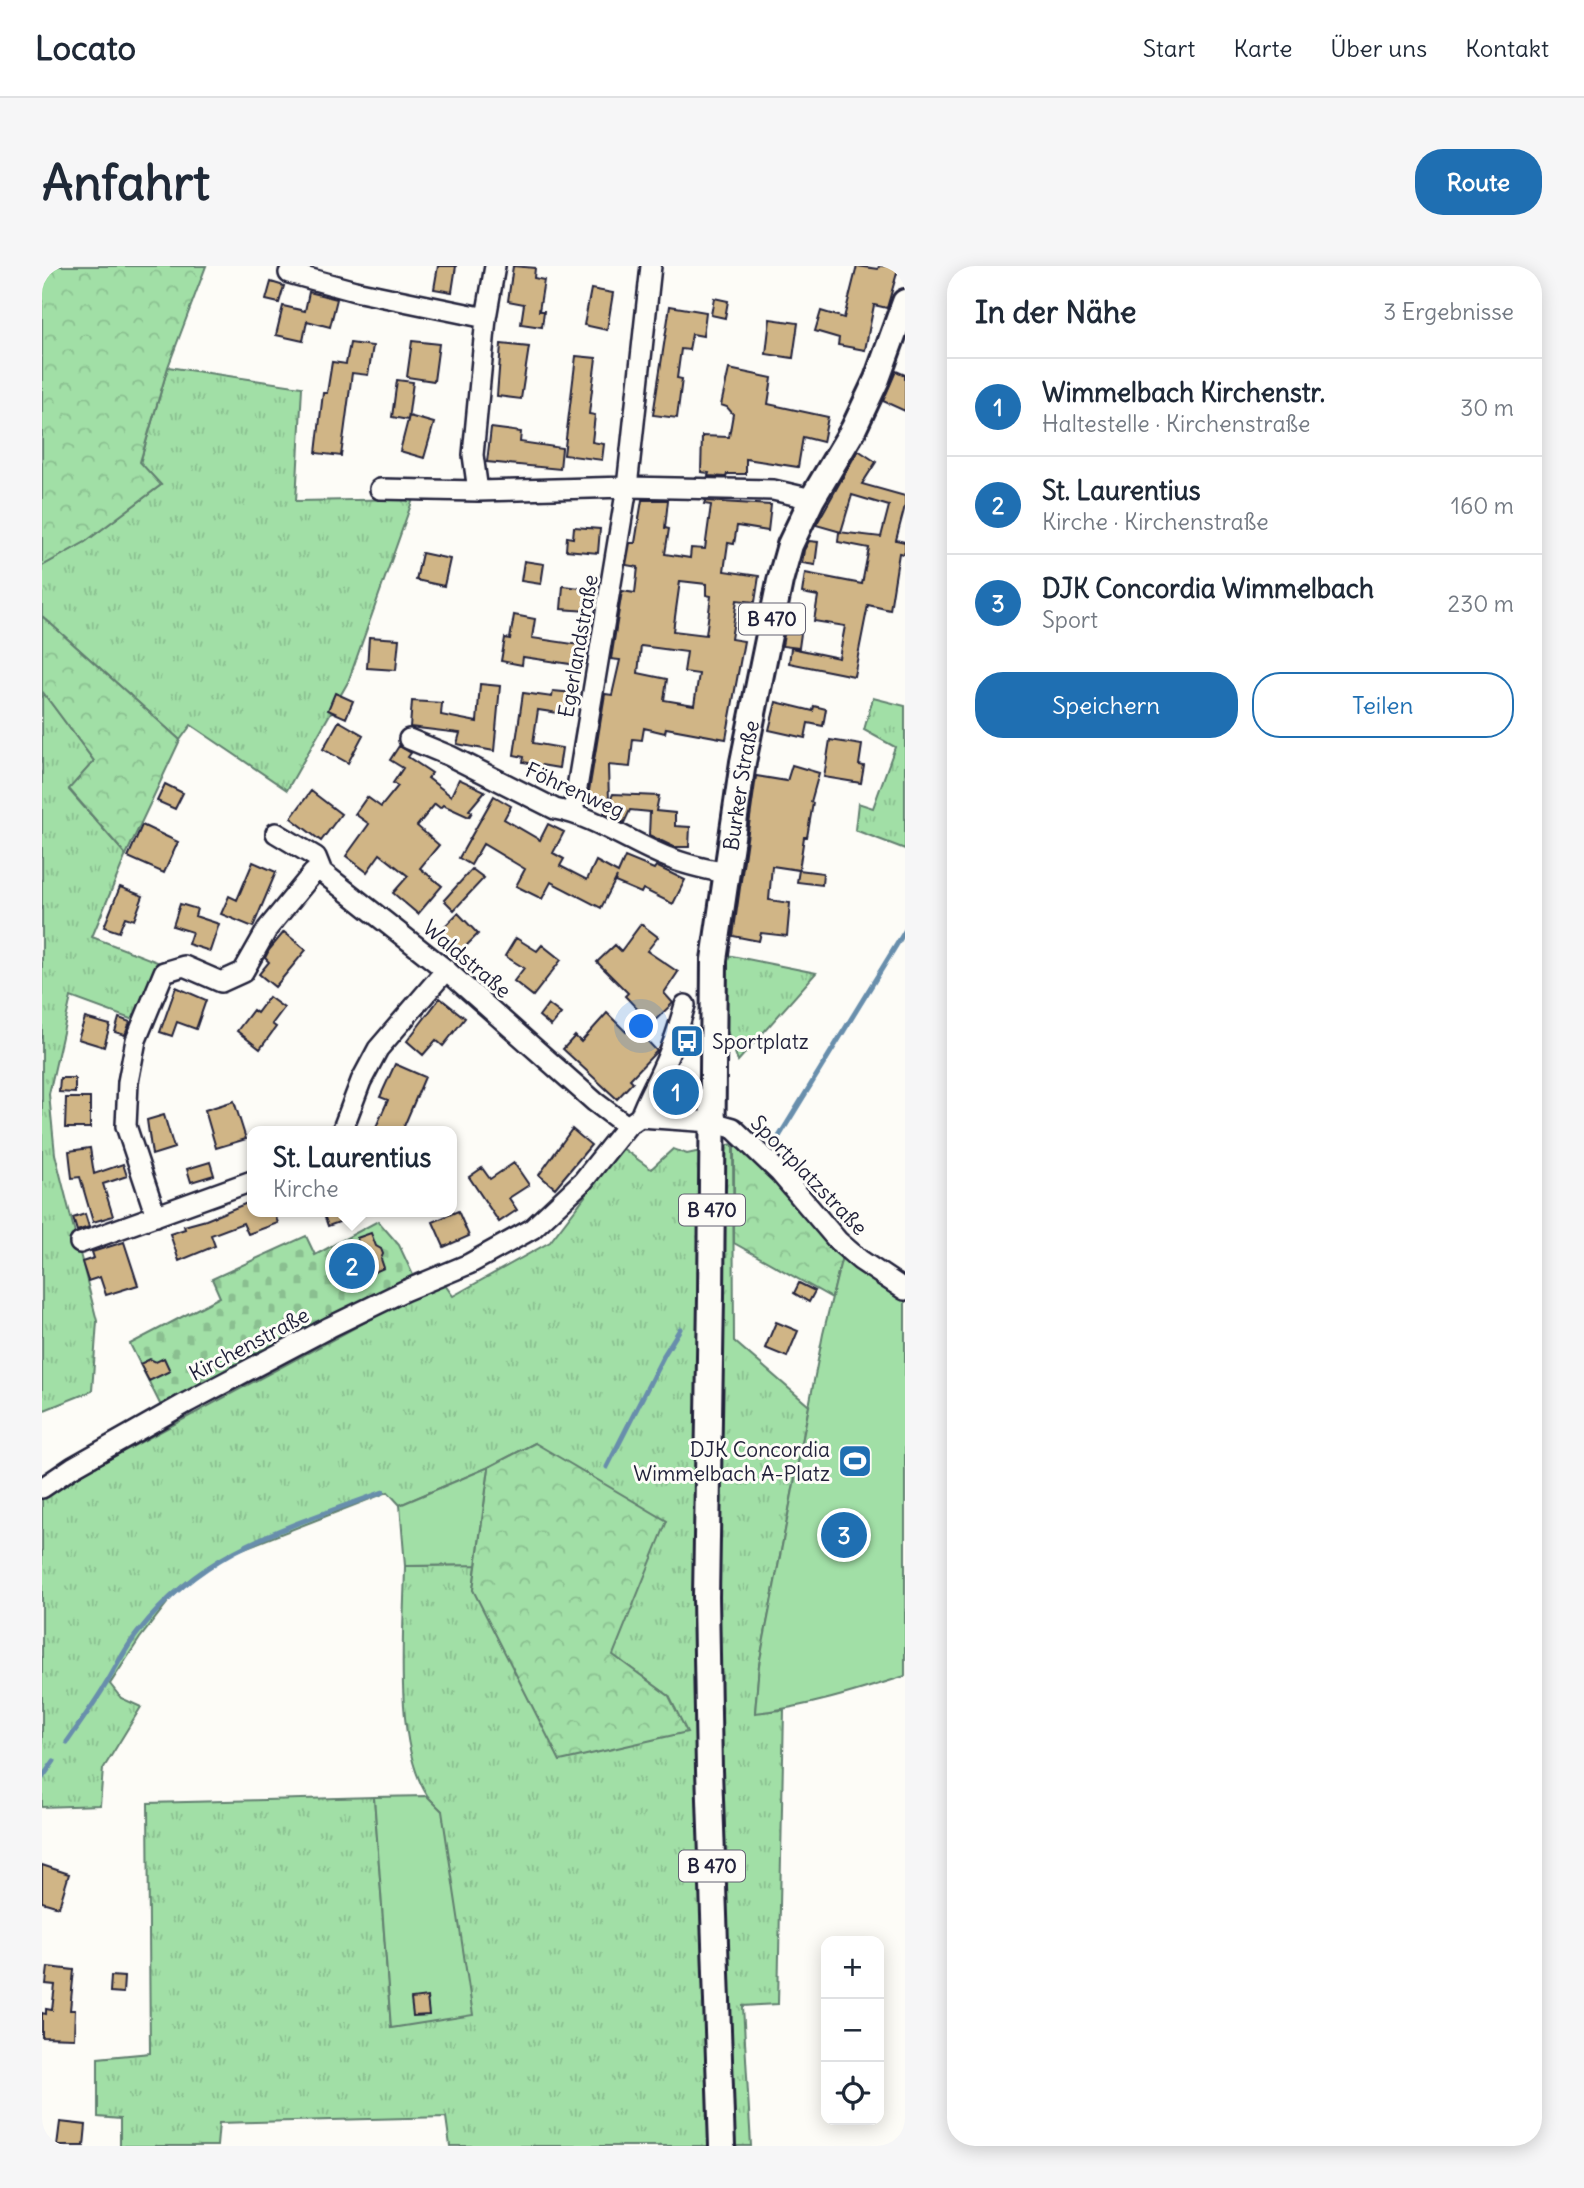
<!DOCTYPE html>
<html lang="de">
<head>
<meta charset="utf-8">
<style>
  :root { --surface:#fff; --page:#f6f6f7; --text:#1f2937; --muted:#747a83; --line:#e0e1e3; --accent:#1f6fb2 }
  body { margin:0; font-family:Delius,sans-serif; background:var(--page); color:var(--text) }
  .controls { position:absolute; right:21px; bottom:21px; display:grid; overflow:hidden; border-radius:14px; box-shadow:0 4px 18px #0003 }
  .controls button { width:63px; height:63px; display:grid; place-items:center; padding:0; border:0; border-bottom:2px solid var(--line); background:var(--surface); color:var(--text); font:35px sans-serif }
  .you { position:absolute; left:600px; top:761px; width:24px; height:24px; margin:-18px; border:5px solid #fff; border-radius:50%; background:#1a73e8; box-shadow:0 0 0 10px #1a73e833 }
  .badge { display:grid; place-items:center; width:46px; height:46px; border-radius:50%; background:var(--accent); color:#fff; font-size:23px; font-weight:700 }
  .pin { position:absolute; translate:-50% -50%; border:4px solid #fff; box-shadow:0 2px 7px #0006 }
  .popup { position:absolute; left:205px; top:860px; width:210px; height:91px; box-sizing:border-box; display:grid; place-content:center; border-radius:14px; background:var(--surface); filter:drop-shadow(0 2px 5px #0005); font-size:23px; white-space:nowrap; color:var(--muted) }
  .popup b { font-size:26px; color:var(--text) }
  .popup::after { content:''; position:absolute; left:50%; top:100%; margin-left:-14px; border:14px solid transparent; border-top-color:var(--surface) }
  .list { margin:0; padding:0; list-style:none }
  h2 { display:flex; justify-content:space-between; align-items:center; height:91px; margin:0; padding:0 28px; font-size:30px }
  h2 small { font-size:23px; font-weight:400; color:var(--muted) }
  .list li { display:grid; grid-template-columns:46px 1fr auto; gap:21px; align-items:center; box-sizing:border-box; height:98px; padding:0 28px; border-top:2px solid var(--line) }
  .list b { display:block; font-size:26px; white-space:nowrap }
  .list p { margin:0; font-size:23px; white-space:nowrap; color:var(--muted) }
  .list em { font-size:23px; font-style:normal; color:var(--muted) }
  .actions { display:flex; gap:14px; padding:21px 28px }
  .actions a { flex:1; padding:16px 0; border:2px solid var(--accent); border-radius:28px; text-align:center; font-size:24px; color:var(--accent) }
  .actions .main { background:var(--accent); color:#fff }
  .icon { flex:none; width:38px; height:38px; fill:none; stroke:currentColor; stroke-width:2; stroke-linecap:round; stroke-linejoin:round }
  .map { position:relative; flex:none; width:863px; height:1880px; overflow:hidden; border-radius:28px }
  header { display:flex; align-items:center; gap:42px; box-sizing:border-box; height:98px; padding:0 35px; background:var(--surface); border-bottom:2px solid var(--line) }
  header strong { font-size:33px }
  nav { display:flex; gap:38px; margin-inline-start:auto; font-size:24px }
  .intro { display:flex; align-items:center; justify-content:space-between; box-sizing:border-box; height:168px; padding:0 42px }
  h1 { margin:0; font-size:49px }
  .button { padding:18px 32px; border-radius:28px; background:var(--accent); color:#fff; font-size:24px; font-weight:700 }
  main { display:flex; gap:42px; padding:0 42px }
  aside { flex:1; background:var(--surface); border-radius:28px; box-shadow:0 4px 18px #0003 }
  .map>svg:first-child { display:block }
</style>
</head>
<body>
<header>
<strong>Locato</strong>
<nav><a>Start</a><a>Karte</a><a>Über uns</a><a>Kontakt</a></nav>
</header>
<div class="intro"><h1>Anfahrt</h1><a class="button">Route</a></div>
<main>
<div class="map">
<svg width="863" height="1880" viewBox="0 0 863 1880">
  <defs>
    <pattern id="grass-tufts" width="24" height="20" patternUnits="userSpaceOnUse" patternTransform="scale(1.75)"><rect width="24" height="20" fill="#a1dfa6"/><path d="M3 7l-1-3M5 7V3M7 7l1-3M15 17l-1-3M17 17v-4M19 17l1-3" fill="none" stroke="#8abf90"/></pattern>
    <pattern id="forest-crowns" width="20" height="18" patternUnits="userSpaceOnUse" patternTransform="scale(1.75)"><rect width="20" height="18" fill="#a1dfa6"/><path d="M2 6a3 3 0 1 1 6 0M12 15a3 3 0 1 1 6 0" fill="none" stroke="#8abf90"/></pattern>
    <pattern id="cemetery-stones" width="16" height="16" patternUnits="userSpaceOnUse" patternTransform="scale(1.75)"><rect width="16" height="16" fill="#a1dfa6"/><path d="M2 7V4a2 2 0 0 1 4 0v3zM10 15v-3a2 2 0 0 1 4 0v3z" fill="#8abf90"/></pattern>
  </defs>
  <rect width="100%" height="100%" fill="#fdfcf7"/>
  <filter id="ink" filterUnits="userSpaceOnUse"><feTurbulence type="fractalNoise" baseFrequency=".0143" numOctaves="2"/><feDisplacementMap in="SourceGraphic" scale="14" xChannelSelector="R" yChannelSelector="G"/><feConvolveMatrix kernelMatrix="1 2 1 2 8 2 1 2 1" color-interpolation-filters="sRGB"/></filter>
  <g filter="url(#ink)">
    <path fill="url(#grass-tufts)" stroke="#628070" stroke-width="2" d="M126,101l134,20 -6,114 117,-2 -65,183 -61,108 -96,-65 -11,15 -138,-124v-50l43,-24 76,-57 -21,-22z
      M0,425l52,70 -25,29 57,65 -34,82 68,26 -24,58 -65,-24 -22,97 6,60 42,167 -5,70 -50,20z
      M831,432l32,8v143l-50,-19 3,-27 15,5 22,-61 -31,-17z
      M685,689l89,18 -78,88 -14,-39z
      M691,878l1,197 75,65 -50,259 -4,47 29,-2 -6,294 -35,2 8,140h-301l-4,-29 -227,6 -2,23h-97v-27l-22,-2v-59l52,-5 -2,-250 226,-6 17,231 51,-217c-5,-5 -11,-10 -15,-16 -34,-54 -23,-165 -22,-229l71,-1 -3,25 196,106 -56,-41 -78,-212 -46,24 -89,38 -12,-13 -151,59 -35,20 -30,26 -32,41 -30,46 11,14 20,9 -38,62 -3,36 -58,2v-312l400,-214 11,15 97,-54 72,-94 29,21 22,-20 14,5z"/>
    <path fill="url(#forest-crowns)" stroke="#628070" stroke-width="2" d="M0,0h164l-38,101 -28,95 21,23 -76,57 -43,24z
      M0,350l138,124 -54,115 -57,-66 25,-28 -52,-70z
      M692,853l112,121 -14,58 -98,-55z
      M493,1177l132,78 -54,134 56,41 18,36 -127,29 -87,-171 16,-123z"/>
    <path fill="url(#cemetery-stones)" stroke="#628070" stroke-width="2" d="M336,955l21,24 14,30 -252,131 -31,-62 90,-47 -8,-18 94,-43 9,19z"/>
    <path fill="#a1dfa6" stroke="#628070" stroke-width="2" d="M804,974l59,42v394c-50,16 -98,31 -150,37l4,-48 64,-331z
      M447,1201l-13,98 -71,1 -5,-61z
      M385,1530l15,15 31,204 -82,13 -17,-231z"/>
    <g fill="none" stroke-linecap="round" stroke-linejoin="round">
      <path stroke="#688eac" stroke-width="5" d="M730,882l133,-217
        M565,1201l57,-112 16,-26
        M25,1476c13,-19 27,-38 39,-58 11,-18 20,-38 34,-54 65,-82 149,-103 243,-138
        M0,1512l12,-17"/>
    </g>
    <path fill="#d0b586" stroke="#22223b" stroke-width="2" fill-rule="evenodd" d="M396,0h18l-4,26 -18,-3z
      M471,0l22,2 -1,10 10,2 -5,31h5l-2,16 -21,-3 3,-20 -16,-3z
      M815,0l21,3 1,-3h20l-12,42 -13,-3 -9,45 -27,-5 1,-7 -24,-7 6,-20 23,7z
      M229,16l13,4 -5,17 -13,-3z
      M549,23l22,4 -6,37 -23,-5z
      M267,26l28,7 -7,28 -23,-6 -4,20 -27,-6 7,-29 22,5z
      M672,32l14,3 -3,17 -14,-3z
      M628,40l36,6 -3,24 -11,-2 -3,16 -8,-1 -4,29 5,1 -5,39 -24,-3z
      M728,53l28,4 -5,35 -27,-4z
      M370,75l27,3 -5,37 -27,-4z
      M308,77l23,3 -5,29 -16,-2 -11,83 -25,-3 7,-60h4l5,-31 14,2z
      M459,78l28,3 -8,52 -24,-3z
      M534,90l20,2 -7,56 6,1 -3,27 12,2 -2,16 -38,-5z
      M687,103l43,9 -4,26 60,13 -5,25 -20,-5 -5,30 -52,-8v15h-19l-1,3 -18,-1 1,-3 -8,-1 1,-36 27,1 4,-23 -6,-7 -6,-2z
      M854,105l9,4v36l-22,-10z
      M355,114l16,2 -5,38 -16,-3z
      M367,150l25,7 -10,35 -24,-7z
      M449,162l30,4 -1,10 42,6 -2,21 -73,-7z
      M816,184l18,12 -14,22 43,12v10l-9,34 9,2v9l-1,3 -5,-1 -9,57 -22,-5 -14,71 -65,-13 2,-15 48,10 6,-32 -31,-5 4,-25 -16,-3 3,-20 57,11 7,-36 -31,-6 1,-10 42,5 8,-31 -37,-11 -11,37 -25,-7z
      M600,234h26l-3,28 4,1 -4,25 25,4 1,-10 14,1 6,-44 -7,-1 1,-3 66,4 -3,26 -31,-5 -3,18 -6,-1 -4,28 35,5 -4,26 -18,-2 -6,39 13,2 -18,98 -60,-11 -1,5 -21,-5 -2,12 -9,-1 -3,28 -22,-2 1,37 -22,1 18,-109 7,1 8,-35 -9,-1 11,-68 13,2 3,-26 -12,-2 4,-22h5zM638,315l26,3v11l5,1 -5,39 -33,-4zM599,380l46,6 -3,20 15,2 -5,31 -30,-5 3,-21 -29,-6z
      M532,261l26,2 -2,24 -32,-3 1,-13 6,1z
      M767,275l9,1 -3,23 -13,-2 2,-13z
      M380,287l28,6 -6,27 -28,-6z
      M482,295l20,3 -3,20 -20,-3z
      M521,320l26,3 -2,22 -26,-2z
      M472,349l21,4 -3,19 48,7 -3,20 -54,-8 -1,8 -21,-4 4,-23 5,1z
      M744,358l16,2 -3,22 -17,-2z
      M327,371l30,2 -3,31 -29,-2z
      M438,418l20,2 -6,65 -37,-7 3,-11 -50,-6 2,-26 30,2 -1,12 36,7z
      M511,425l21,2 -3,22 -33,-5 -5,33 29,5 -3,20 -36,-6 1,-5 -10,-2 9,-62 29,4z
      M293,427l18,8 -7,17 -18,-8z
      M734,436l37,9 1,-5 12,3 -3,17 -15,-3 -3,15 -36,-8z
      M297,455l24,14 -15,28 -25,-14z
      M788,474l32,5 -3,20 5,1 -3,17 -37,-6z
      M357,480l12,7 -3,4 24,16 -4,5 23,18 8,-17 26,12 -16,19 3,2 -3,5 -26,-12 -3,3 -5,-4 -18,22 22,19 -19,23 22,18 -24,28 -25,-21 15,-17 -28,-22 -13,18 -21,-16 23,-32 -14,-10 12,-17 14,10 17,-21 -5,-3 10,-15 -13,-8z
      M750,499l27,8 -8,29 2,1 -6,34h-3l-5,33 -27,-4 -3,34 21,3 -3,33 -26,-3 -2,8 -26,-5 23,-160 31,5z
      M123,518l18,9 -8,16 -18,-8z
      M269,525l30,23 -20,27 -30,-23z
      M571,528l46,2 -3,15 19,2v13l15,1 -1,20h-15l-25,-12 1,-23 -20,-2 -6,13 -20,-10z
      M452,530l17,10 -7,13 36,21 8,-16 16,8 -11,21 11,6 -4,7 27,14 9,-19 22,12 7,-16 29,12 2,-3 29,14 -12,24 -30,-15 -2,4 -26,-11 2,-5 -16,31 -50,-26 -9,17 -26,-13 9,-17 -42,-25 -12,21 -12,-7z
      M100,559l36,17 -14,31 -36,-16z
      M211,596l23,10 -23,55 -32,-13 8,-18 8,4z
      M430,603l12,9 -30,32 -10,-10z
      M757,604l24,3 -1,12 -25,-3z
      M78,621l23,9 -9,24 -9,-3 -6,15 -15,-5z
      M138,638l17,5 -2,7 24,8 -9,27 -22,-7 4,-12 -19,-6z
      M416,647l20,21 -18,18 -20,-21z
      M599,658l17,13 -11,14 31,21 -14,21 9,10 -32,31 16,17 -27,28 3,3 -16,17 -54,-50 12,-13 6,6 26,-29 19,19 17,-17 -18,-19 3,-3 -31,-31 18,-17 6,6z
      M242,666l22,18 -31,37 -16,-13 10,-12 -4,-4 4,-8z
      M474,672l21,13 5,-6 19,15 -28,36 -19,-15 10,-13 -19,-12z
      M134,721l30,13 -10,29 -19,-7 -5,14 -12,-4z
      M227,731l15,11 -12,16 4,3 -16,22 -23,-18 16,-21 4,3z
      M398,732l25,20 -22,28 -7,-6 -13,15 -16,-14z
      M506,738l13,10 -10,12 -12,-10z
      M43,752l25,7 -6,22 -26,-8z
      M77,752l11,4 -5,13 -10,-3z
      M353,798l30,13 -23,54h-15l-11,-4 12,-27 -8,-3z
      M18,812h15v15l-16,-1z
      M24,832h24v30h-25z
      M192,835l12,38 -30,9 -11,-38z
      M122,849l10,33 -22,7 -5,-35z
      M530,863l19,16 -36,43 -16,-13z
      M48,882l4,26 29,-10 4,12 -24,8 10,32 -20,6 -13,-45 -8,1 -3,-27z
      M168,896l4,13 -23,7 -4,-13z
      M472,897l15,22 -20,13 8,12 -18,12 -30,-45 13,-9 8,11z
      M210,935v11h22l4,11 -30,11 -5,-11 -32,12 4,11 -36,15 -9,-27 15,-5 -1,-3 22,-6z
      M416,945l11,25 -25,11 -11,-25z
      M281,946h38l1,2 -34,12z
      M43,948l4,13 -12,4 -4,-13z
      M329,967l5,13 5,3 2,5 -2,5 3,9 -14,6 -2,-4 -25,9 -3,-7 -4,2 -5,-11 5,-2 -2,-7 25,-9 -2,-7z
      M82,976l14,43 -32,10 -6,-18 -12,4 -6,-19 12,-4 -2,-6z
      M757,1017l16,8 -6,11 -15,-9z
      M734,1056l22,9 -11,26 -22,-9z
      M122,1092l6,13 -21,10 -9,-17 10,-5 6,3z
      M0,1599l27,9 -10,33 -17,-5z
      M6,1701l26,3 -4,40h5l-1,28 -32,-1v-24l4,1v-5l6,1 3,-25 -9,-1z
      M69,1710l13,1 -1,16 -13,-1z
      M385,1731l2,18 -16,1 -2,-17z
      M18,1856l26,3 -2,21h-27z"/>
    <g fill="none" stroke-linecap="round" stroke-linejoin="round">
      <g stroke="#22223b" stroke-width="24">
        <path id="minor" d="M247,7l66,18 131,27
          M338,223l98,2 149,-4 146,3 39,9
          M436,225l-5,-36 13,-137 9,-52
          M367,473l41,17 105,53c39,7 74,33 112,48 19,8 38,12 59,16
          M531,546l54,-325 24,-221
          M234,567l40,24 6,15 124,98 149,132 32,24
          M598,851c7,-19 15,-32 23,-50 10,-20 16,-41 22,-62
          M300,865l19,-50 17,-32 68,-79
          M114,950l-30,-90 2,-44 8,-42 28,-68 20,-6 37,16 22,-10 25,-44 45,-55 9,-1
          M38,977l172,-62
          M0,1222l31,-21 115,-65 142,-75 74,-36 65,-27 63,-35 51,-48 44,-55 13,-9 72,5 21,6 47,45 58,68 22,19 45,30"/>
      </g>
      <g stroke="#22223b" stroke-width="30">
        <g id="major">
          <path id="s1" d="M680,1880l-13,-376 -3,-173 5,-300 3,-337 29,-198 37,-181 10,-36 22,-46 41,-69 24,-51 28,-77"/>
        </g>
      </g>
      <use href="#minor" stroke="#fdfcf7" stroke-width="19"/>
      <use href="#major" stroke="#fdfcf7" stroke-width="24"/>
    </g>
  </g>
  <defs>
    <g id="bus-square" transform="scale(1.75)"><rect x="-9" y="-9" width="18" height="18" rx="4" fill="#1f6fb2" stroke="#fdfcf7"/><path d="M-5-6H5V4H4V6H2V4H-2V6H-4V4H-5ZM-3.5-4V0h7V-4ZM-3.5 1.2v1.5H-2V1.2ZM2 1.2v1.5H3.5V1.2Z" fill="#fff"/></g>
    <g id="stadium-square" transform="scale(1.75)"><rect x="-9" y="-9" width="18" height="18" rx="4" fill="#1f6fb2" stroke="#fdfcf7"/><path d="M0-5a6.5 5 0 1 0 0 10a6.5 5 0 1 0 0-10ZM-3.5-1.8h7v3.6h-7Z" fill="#fff"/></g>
  </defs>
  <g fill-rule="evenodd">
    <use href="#bus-square" x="645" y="775"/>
    <use href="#stadium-square" x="813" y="1195"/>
  </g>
  <g text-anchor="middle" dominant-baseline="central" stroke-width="6" stroke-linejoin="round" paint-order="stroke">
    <g fill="#fdfcf7" stroke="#646373" stroke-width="2">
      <rect x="697" y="337.5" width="66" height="31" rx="5"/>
      <rect x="637" y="928.5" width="66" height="31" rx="5"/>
      <rect x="637" y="1584.5" width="66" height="31" rx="5"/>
    </g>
    <g font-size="19" font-weight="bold" fill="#22223b">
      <text x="730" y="353">B 470</text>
      <text x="670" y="944">B 470</text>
      <text x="670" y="1600">B 470</text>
    </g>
    <g font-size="21" fill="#22223b" stroke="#fdfcf7">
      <text transform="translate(536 380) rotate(-80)">Egerlandstraße</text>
      <text stroke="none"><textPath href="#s1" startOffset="1363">Burker Straße</textPath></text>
      <text transform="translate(533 524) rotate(24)">Föhrenweg</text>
      <text transform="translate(425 693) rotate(40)">Waldstraße</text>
      <text transform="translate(767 909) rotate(46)">Sportplatzstraße</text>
      <text transform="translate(207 1078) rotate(-28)">Kirchenstraße</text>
    </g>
    <g font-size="21" fill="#22223b" stroke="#fdfcf7" text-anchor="start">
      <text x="670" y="775">Sportplatz</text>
      <text x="788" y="1183" text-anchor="end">DJK Concordia<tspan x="788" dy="24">Wimmelbach A-Platz</tspan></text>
    </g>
  </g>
</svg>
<div class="controls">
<button>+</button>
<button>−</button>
<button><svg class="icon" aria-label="locate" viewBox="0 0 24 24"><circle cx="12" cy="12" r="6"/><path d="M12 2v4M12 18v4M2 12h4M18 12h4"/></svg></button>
</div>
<div class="you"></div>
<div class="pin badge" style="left:634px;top:826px">1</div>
<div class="pin badge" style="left:310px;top:1000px">2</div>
<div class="popup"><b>St. Laurentius</b>Kirche</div>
<div class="pin badge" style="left:802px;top:1269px">3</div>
</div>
<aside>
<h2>In der Nähe<small>3 Ergebnisse</small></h2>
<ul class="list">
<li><span class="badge">1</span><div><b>Wimmelbach Kirchenstr.</b><p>Haltestelle · Kirchenstraße</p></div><em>30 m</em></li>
<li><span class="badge">2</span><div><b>St. Laurentius</b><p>Kirche · Kirchenstraße</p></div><em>160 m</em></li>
<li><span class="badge">3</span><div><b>DJK Concordia Wimmelbach</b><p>Sport</p></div><em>230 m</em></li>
</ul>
<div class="actions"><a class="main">Speichern</a><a>Teilen</a></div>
</aside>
</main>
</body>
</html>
